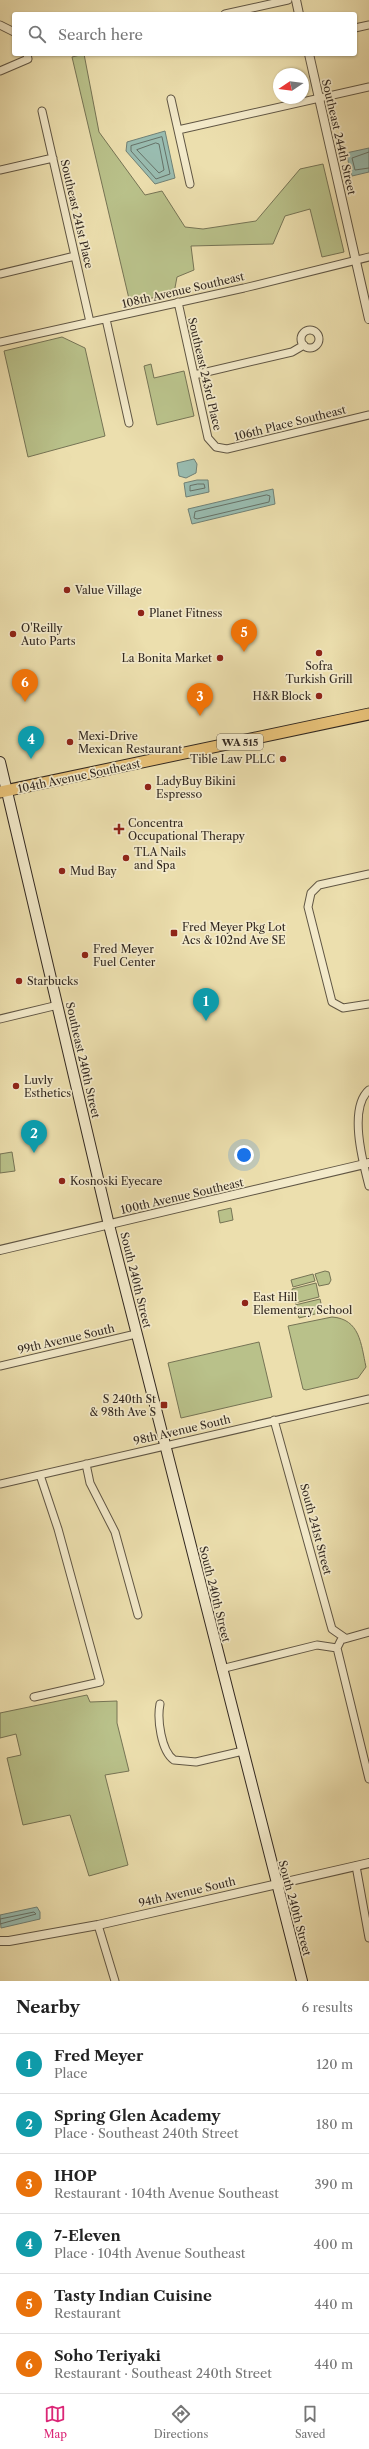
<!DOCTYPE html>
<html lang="en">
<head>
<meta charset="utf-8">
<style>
  :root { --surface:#fff; --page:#f2f2f2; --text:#222; --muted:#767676; --line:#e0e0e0; --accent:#db2777 }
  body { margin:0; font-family:"Libre Caslon Text",serif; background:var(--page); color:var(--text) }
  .compass { position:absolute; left:273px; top:68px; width:36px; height:36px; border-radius:50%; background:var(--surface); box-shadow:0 1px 3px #0004; rotate:257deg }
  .you { position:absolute; left:244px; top:1155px; width:14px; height:14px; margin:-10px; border:3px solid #fff; border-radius:50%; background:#1a73e8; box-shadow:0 0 0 6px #1a73e833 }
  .badge { display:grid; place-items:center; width:26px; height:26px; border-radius:50%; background:var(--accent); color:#fff; font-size:13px; font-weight:700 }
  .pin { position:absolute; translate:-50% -33px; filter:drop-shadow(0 1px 2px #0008) }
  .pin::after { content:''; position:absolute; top:21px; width:14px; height:12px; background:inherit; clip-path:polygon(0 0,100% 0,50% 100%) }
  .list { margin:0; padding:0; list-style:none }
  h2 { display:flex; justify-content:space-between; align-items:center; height:52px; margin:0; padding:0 16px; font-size:17px }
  h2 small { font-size:13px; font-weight:400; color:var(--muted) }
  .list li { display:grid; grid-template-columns:26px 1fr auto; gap:12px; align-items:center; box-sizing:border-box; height:60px; padding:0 16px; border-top:1px solid var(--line) }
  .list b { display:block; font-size:15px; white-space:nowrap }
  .list p { margin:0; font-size:13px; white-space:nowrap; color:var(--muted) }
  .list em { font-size:13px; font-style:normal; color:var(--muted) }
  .icon { flex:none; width:22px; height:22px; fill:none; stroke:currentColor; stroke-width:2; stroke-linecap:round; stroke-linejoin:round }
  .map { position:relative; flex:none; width:369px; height:1981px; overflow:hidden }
  .search { position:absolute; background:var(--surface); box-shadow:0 1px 3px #0004; left:12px; right:12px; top:12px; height:44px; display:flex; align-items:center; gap:10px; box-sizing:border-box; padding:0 14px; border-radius:4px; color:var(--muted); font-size:15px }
  .sheet { height:412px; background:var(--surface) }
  nav { display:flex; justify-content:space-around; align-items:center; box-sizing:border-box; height:56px; border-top:1px solid var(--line); background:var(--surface); font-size:11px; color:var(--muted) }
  nav a { display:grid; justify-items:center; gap:2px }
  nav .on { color:var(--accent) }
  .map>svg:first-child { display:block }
</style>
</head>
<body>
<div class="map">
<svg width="369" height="1981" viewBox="0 0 369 1981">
  <rect width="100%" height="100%" fill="#ecdfae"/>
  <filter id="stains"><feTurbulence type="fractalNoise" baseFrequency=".005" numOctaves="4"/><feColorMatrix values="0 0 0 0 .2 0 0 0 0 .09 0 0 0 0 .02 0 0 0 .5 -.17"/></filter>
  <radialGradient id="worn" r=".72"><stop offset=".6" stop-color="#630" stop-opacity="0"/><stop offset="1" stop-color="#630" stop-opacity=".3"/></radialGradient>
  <path fill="#b9c18a" stroke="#767455" d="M84,54l15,78 46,63 17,-4 23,36 18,2 53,-8 44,-52 23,-5 21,88 -22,5 -12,-48 -25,7 -12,28 -82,2 3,24 -17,7 -3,16 -44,10 -58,-246z
    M62,337l23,11 20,88 -77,21 -24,-106z
    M151,364l3,14 30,-7 10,45 -37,9 -13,-59z
    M12,1152l3,19 -15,2v-19z
    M231,1208l2,12 -13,3 -2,-12z
    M325,1271l4,1 2,8 -2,4 -10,2 -4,-12z
    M313,1274l2,7 -22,6 -2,-7z
    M316,1283l3,14 -24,6 -3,-14z
    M320,1299l3,13 -24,6 -4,-13z
    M332,1317c28,2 29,27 34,50l-8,11 -52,12 -3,-1 -15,-63z
    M259,1342l13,55 -91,21 -13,-55z
    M87,1695l3,7 27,-1v22l12,48 -24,4 23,90 -39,11 -19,-61 -47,10 -16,-67 14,-3 -5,-21 -16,4v-25z"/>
  <path fill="#99bcb0" stroke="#708176" d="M165,131l10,47 -20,6 -29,-33 1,-9z
    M369,148v24l-17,4 -6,-23z
    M194,459l3,5 -1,9 -10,5 -7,-2 -2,-13z
    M197,480h11l1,12 -23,5 -2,-14z
    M273,489l2,15 -83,20 -4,-15z
    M37,1907l3,5v7l-39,9 -1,-13z"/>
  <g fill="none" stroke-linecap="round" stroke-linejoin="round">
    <path stroke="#667268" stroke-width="1" d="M162,137l8,37 -14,5 -25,-28v-5z
      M156,143l3,1 5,26 -5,3 -22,-23z
      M369,152l-17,6 3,12 14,-2
      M198,484h6l1,4 -15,3v-5z
      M267,495l3,1 -1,6 -72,17 -3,-1 1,-6z
      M0,1919l34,-7 2,2 -36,10"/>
    <g stroke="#605644" stroke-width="9">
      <path id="minor" d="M225,14l63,-14
        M0,25l14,7
        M355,28l14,-3
        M0,71l28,-12 -1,-5
        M171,99l19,85
        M42,111l48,211
        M178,130l191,-43
        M0,170l53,-12
        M0,274l75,-18
        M178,302l30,136 8,9 11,2 142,-34
        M106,319l23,104
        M301 339a9 9 0 1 1 18 0a9 9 0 1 1-18 0Z
        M0,342l244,-54 125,-31
        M194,375l98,-23 12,-7
        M369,874l-50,11 -8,8 -3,14 24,95 11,6 26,-4
        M0,1019l58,-14
        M369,1090c-21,18 -6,73 0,96
        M0,1366l136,-32
        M274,1420l56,202 2,7 13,9
        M86,1464l4,19 25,49 23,83
        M0,1484l369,-85
        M369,1632l-28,8 -4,8 32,131
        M221,1669l96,-24 20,3
        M34,1697l66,-15 -42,-153 -18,-54
        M160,1704c-3,15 1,47 14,56l22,2 47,-11
        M356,1866l13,72
        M98,1925l17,56"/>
    </g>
    <g stroke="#605644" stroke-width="10">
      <path id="tertiary" d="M296,0l3,14
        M309,54l60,265
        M0,1250l369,-87
        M0,1941h9l89,-16 271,-62"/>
    </g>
    <g stroke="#322820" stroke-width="12">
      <path id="secondary" d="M0,762l109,463 193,756"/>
    </g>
    <g stroke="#322820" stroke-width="13">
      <path id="primary" d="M0,792l369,-78"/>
    </g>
    <use href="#minor" stroke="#f3eaca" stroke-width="7"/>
    <use href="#tertiary" stroke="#f3eaca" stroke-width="8"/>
    <use href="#secondary" stroke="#f3eaca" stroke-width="10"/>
    <use href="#primary" stroke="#e6c077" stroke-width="11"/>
  </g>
  <g fill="#8f2418" stroke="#f3eaca" stroke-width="1.5">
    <circle cx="67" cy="590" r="4"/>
    <circle cx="141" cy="613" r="4"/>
    <circle cx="13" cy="634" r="4"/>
    <circle cx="319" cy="653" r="4"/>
    <circle cx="220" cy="658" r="4"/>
    <circle cx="319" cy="696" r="4"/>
    <circle cx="70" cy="742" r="4"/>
    <circle cx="283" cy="759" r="4"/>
    <circle cx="148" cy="787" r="4"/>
    <path d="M117 823h4v4h4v4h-4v4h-4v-4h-4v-4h4z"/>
    <circle cx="126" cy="858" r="4"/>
    <circle cx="62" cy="871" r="4"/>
    <rect x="170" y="929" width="8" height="8" rx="2"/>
    <circle cx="85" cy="955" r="4"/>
    <circle cx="19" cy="981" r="4"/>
    <circle cx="16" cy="1086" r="4"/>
    <circle cx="62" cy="1181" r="4"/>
    <circle cx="245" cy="1303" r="4"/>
    <rect x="160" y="1401" width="8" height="8" rx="2"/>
  </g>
  <g text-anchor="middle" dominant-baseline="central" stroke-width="3.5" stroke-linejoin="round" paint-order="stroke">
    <rect fill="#f3eaca" stroke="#6c6253" stroke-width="1" x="217" y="734" width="46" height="16" rx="3"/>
    <g font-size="10" font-weight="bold" fill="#322820">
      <text x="240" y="742">WA 515</text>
    </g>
    <g font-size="11" fill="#322820" stroke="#f3eaca">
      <text transform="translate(339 137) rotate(77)">Southeast 244th Street</text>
      <text transform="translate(77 214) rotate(77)">Southeast 241st Place</text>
      <text transform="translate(183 290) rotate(-13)">108th Avenue Southeast</text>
      <text transform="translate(205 374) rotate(77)">Southeast 243rd Place</text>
      <text transform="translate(290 423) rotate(-14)">106th Place Southeast</text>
      <text transform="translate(79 776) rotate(-12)">104th Avenue Southeast</text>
      <text transform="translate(83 1060) rotate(77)">Southeast 240th Street</text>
      <text transform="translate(182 1196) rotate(-13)">100th Avenue Southeast</text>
      <text transform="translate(136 1280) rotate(76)">South 240th Street</text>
      <text transform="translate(66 1339) rotate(-13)">99th Avenue South</text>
      <text transform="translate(182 1430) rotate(-13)">98th Avenue South</text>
      <text transform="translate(316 1529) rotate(75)">South 241st Street</text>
      <text transform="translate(215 1594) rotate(76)">South 240th Street</text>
      <text transform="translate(187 1892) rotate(-13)">94th Avenue South</text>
      <text transform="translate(295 1908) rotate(75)">South 240th Street</text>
    </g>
    <g font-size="11" fill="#322820" stroke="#f3eaca" text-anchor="start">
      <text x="75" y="590">Value Village</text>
      <text x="149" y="613">Planet Fitness</text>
      <text x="21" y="628">O'Reilly<tspan x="21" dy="13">Auto Parts</tspan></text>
      <text x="212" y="658" text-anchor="end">La Bonita Market</text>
      <text x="319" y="666" text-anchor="middle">Sofra<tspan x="319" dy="13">Turkish Grill</tspan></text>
      <text x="311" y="696" text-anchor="end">H&amp;R Block</text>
      <text x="78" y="736">Mexi-Drive<tspan x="78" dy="13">Mexican Restaurant</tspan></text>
      <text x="275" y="759" text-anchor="end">Tible Law PLLC</text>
      <text x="156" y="781">LadyBuy Bikini<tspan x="156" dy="13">Espresso</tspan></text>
      <text x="128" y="823">Concentra<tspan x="128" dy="13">Occupational Therapy</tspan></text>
      <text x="134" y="852">TLA Nails<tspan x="134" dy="13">and Spa</tspan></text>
      <text x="70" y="871">Mud Bay</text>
      <text x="182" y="927">Fred Meyer Pkg Lot<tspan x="182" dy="13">Acs &amp; 102nd Ave SE</tspan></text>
      <text x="93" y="949">Fred Meyer<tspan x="93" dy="13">Fuel Center</tspan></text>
      <text x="27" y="981">Starbucks</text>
      <text x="24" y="1080">Luvly<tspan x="24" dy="13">Esthetics</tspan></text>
      <text x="70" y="1181">Kosnoski Eyecare</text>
      <text x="253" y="1297">East Hill<tspan x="253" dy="13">Elementary School</tspan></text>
      <text x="156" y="1399" text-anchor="end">S 240th St<tspan x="156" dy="13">&amp; 98th Ave S</tspan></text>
    </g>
  </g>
  <rect width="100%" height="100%" filter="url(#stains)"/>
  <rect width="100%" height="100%" fill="url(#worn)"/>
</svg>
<svg class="compass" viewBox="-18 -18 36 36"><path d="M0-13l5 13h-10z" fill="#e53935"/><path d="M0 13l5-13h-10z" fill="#767676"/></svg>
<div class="you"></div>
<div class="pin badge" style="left:206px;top:1021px;background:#0f9aa8">1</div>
<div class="pin badge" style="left:34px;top:1153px;background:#0f9aa8">2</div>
<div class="pin badge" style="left:200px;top:716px;background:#e8710a">3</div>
<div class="pin badge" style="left:31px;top:759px;background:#0f9aa8">4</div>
<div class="pin badge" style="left:244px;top:652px;background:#e8710a">5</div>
<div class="pin badge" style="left:25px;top:702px;background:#e8710a">6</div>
<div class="search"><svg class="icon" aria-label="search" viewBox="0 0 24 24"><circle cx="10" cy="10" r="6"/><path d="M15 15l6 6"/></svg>Search here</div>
</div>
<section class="sheet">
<h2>Nearby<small>6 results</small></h2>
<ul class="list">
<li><span class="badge" style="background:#0f9aa8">1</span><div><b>Fred Meyer</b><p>Place</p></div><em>120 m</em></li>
<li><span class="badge" style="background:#0f9aa8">2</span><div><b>Spring Glen Academy</b><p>Place · Southeast 240th Street</p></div><em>180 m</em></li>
<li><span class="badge" style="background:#e8710a">3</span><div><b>IHOP</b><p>Restaurant · 104th Avenue Southeast</p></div><em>390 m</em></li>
<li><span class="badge" style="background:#0f9aa8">4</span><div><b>7-Eleven</b><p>Place · 104th Avenue Southeast</p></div><em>400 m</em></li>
<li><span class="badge" style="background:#e8710a">5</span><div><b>Tasty Indian Cuisine</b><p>Restaurant</p></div><em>440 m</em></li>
<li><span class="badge" style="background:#e8710a">6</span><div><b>Soho Teriyaki</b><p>Restaurant · Southeast 240th Street</p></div><em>440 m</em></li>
</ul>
</section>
<nav>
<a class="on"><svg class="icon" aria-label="map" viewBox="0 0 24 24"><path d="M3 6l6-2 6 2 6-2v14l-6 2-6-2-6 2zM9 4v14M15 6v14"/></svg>Map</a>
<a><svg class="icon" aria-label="directions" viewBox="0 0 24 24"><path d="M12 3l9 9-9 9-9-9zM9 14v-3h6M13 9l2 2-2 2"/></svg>Directions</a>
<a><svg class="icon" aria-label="saved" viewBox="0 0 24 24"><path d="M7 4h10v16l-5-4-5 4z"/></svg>Saved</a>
</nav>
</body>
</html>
